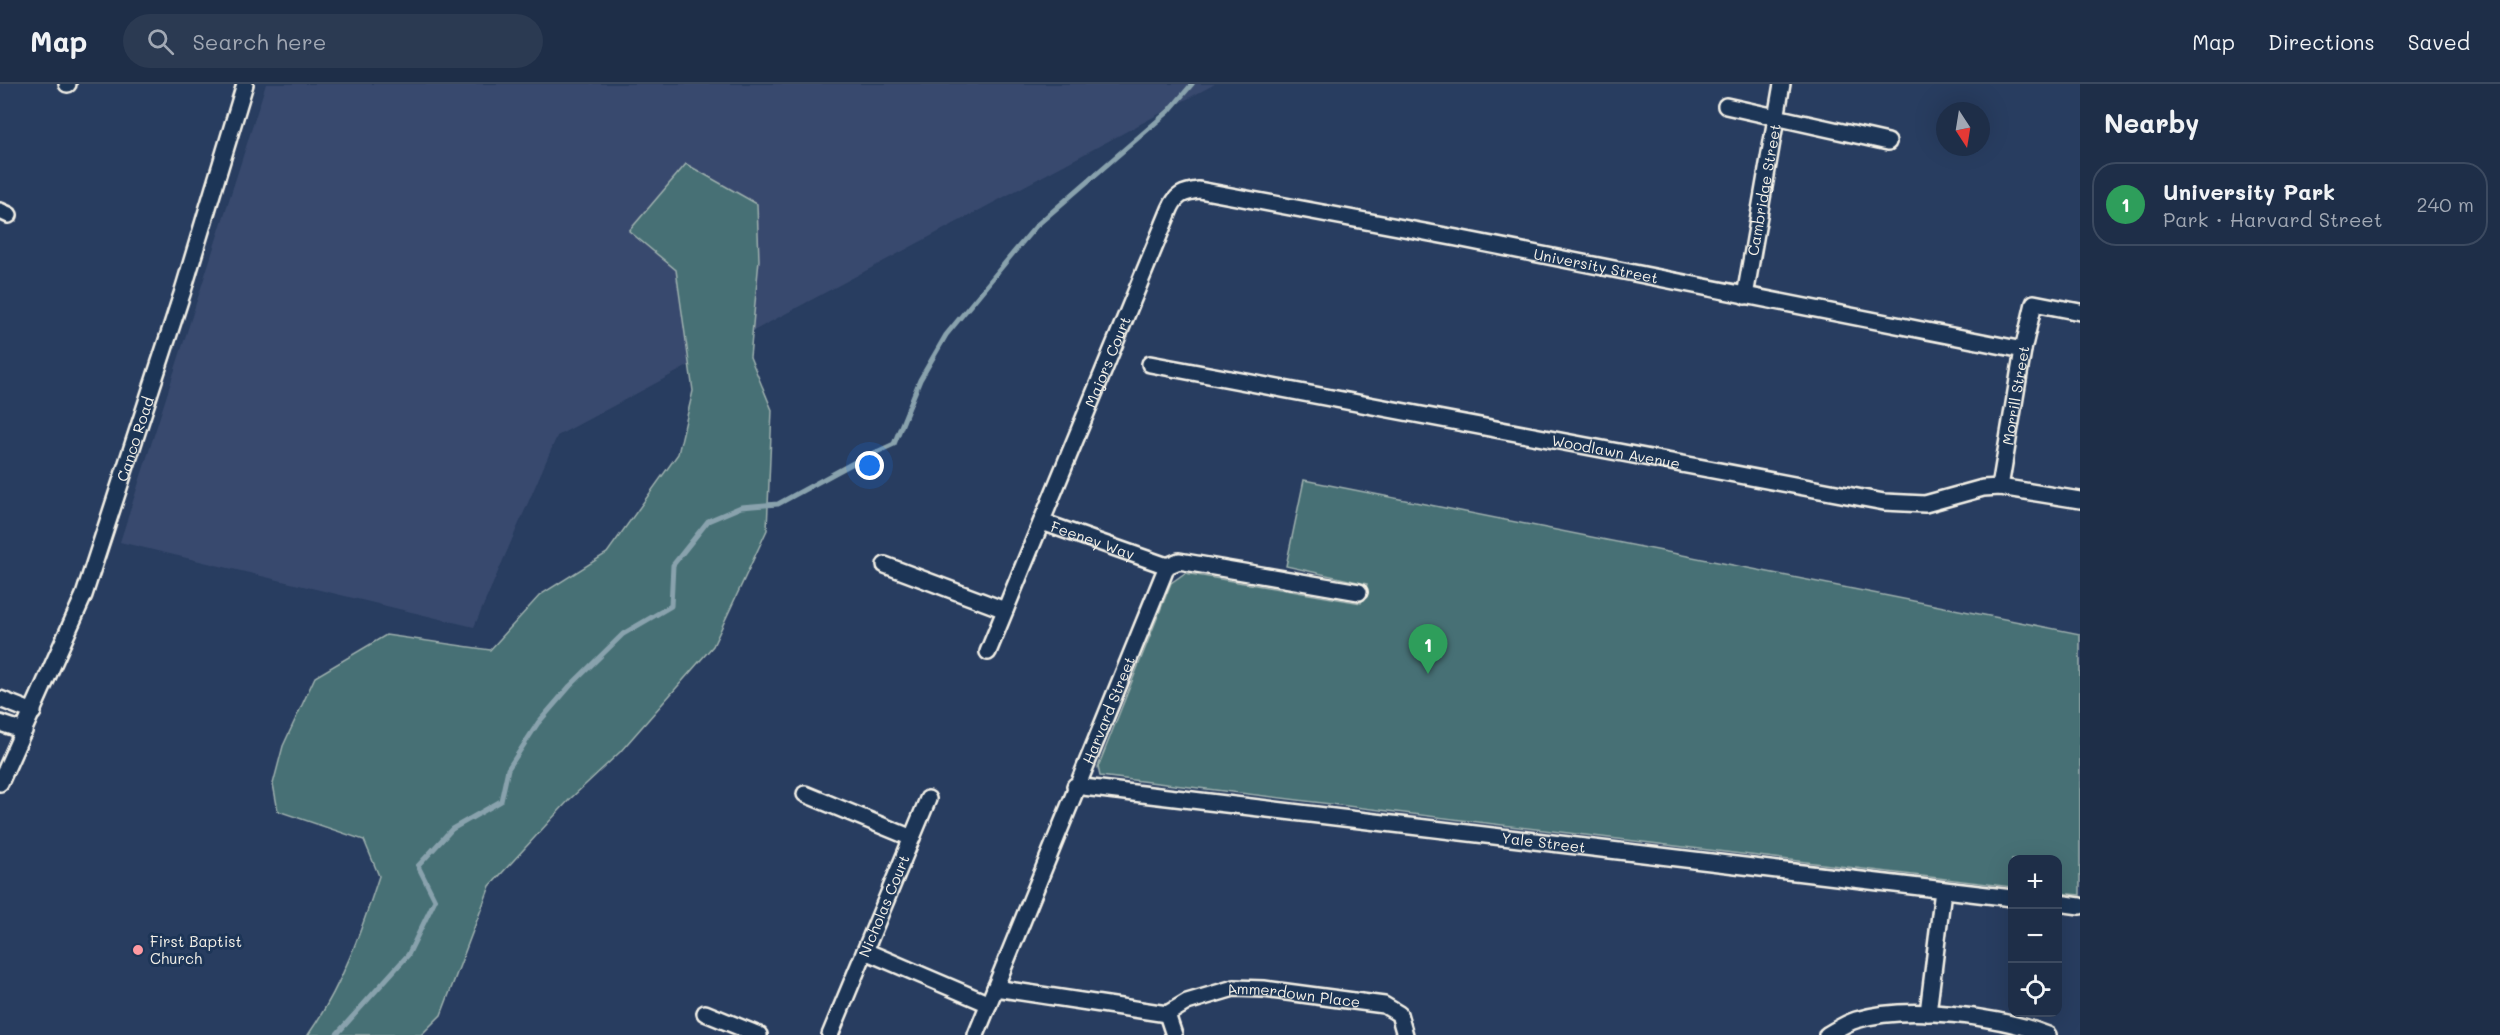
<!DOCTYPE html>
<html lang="en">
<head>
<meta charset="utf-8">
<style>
  :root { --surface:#1e2e48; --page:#2b3a52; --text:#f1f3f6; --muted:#a1a8b4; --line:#3c4a60; --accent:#d6ab8b }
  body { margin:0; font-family:Mali,sans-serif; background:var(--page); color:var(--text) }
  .controls { position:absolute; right:18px; bottom:18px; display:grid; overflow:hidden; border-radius:12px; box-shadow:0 6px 24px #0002 }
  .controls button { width:54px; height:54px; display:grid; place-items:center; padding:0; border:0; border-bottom:2px solid var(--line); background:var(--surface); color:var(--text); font:30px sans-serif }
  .compass { position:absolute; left:1936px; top:18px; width:54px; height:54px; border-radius:50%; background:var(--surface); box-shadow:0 6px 24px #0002; rotate:168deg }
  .you { position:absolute; left:870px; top:382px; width:21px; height:21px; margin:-15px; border:4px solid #fff; border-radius:50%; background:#1a73e8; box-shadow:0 0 0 9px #1a73e833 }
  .badge { display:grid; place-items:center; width:39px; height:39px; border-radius:50%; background:var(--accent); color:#fff; font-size:20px; font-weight:700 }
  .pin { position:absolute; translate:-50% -50px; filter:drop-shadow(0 2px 3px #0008) }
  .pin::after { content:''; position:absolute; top:32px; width:21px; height:18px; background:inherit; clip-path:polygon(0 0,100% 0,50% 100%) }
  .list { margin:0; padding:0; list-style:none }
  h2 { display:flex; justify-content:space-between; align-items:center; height:78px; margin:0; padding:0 24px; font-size:26px }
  h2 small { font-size:20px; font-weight:400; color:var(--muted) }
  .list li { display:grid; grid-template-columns:39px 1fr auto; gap:18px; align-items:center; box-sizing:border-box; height:84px; margin:0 12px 12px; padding:0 12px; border:2px solid var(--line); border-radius:24px }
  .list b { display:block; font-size:22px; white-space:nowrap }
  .list p { margin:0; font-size:20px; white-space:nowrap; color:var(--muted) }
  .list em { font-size:20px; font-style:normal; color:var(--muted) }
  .icon { flex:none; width:33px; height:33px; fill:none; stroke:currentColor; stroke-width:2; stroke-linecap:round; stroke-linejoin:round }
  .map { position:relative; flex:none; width:2080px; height:951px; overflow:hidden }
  header { display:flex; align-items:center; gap:36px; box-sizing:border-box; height:84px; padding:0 30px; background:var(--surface); border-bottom:2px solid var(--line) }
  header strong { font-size:28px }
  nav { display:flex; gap:33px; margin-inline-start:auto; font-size:21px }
  .search { width:420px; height:54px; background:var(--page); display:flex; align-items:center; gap:15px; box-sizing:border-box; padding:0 21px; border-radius:33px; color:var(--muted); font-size:22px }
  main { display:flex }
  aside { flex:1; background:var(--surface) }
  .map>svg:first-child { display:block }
</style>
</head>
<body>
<header>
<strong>Map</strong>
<div class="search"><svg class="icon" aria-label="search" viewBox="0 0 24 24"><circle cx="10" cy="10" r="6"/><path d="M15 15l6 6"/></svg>Search here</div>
<nav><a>Map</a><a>Directions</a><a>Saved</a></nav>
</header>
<main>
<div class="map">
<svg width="2080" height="951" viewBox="0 0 2080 951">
  <rect width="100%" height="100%" fill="#283d60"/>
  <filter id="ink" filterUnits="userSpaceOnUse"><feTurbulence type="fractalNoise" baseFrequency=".0167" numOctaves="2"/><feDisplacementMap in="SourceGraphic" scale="12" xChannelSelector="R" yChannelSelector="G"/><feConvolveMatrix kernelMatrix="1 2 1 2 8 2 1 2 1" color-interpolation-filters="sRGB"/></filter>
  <g filter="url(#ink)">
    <path fill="#394a6e" d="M266,0h949l-658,352 -83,191 -354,-85z"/>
    <path fill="#477075" stroke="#9eb0ae" stroke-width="1.5" d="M686,80l71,40 2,56 -9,97 22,53 -5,120 -54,116 -93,106 -51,48 -79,86 -49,129 -20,20h-113c34,-49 53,-103 71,-159l-15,-36 -86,-29 -5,-27 10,-38 32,-69 71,-42 104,15 50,-55 67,-42 71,-99 15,-63 -17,-121 -47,-39z
      M1304,396l776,154v261l-22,-2v-33h-46v27l-912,-111 -2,-9 73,-184 14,-10 176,30 6,-19 -81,-18z"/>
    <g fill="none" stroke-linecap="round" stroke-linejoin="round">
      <path stroke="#89a2ad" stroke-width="5" d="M336,951l72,-80 27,-55 -17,-34 34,-37 49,-28 7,-32 30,-46 32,-37 53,-52 48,-28 2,-41 35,-44 33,-14 37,-3 79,-43 37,-17 26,-64 26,-45 68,-83 23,-27 132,-114 23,-27"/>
      <g stroke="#f4f1e8" stroke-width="20">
        <g id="minor">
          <path d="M67,0h1"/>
          <path d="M1726,22l162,36"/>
          <path d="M0,127l9,4"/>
          <path id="s1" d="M1745,212l37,-212"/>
          <path id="s2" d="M1150,280l734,138 41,2 58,-16 17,-1 80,13"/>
          <path id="s3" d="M2000,403l23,-137 11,-47 46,9"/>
          <path id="s4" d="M1042,438l125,44"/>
          <path d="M885,481l120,45"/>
          <path id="s5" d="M988,568l182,-443c6,-14 13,-17 29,-19l258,48 566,112"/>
          <path d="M0,615l33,13"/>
          <path d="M0,639l24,8"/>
          <path id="s6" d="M0,699l84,-188 98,-301 63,-210"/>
          <path id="s7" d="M1075,702l937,112"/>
          <path d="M805,710l107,44"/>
          <path d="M2058,819l22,3"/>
          <path d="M865,867l124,53"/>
          <path id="s8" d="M995,904l172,26 20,-12 47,-14 30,1 120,16 15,9 6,21"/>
          <path d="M705,929l54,22"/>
          <path d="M1928,929l15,-123"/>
          <path d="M1167,930l7,21"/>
          <path id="s9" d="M830,951l98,-236"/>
          <path id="s10" d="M976,951l191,-469 12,-5 180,31"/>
          <path d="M1827,951c9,-5 19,-12 29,-15 52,-16 142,-4 192,15"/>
        </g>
      </g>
      <use href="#minor" stroke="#1d3557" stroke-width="15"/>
    </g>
  </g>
  <circle fill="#ff9aa2" stroke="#1d3557" stroke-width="2" cx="138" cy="866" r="6"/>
  <g text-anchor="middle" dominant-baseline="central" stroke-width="6" stroke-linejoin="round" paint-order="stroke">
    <g font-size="15" fill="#f4f1e8" stroke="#1d3557">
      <text stroke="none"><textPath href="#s1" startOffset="108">Cambridge Street</textPath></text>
      <text stroke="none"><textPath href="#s5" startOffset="920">University Street</textPath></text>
      <text stroke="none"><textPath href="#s5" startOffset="314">Majors Court</textPath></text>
      <text stroke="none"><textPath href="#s3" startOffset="93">Morrill Street</textPath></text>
      <text stroke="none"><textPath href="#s6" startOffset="370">Canco Road</textPath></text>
      <text stroke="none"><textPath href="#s2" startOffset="474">Woodlawn Avenue</textPath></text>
      <text stroke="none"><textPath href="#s4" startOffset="54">Feeney Way</textPath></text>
      <text stroke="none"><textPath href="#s10" startOffset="351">Harvard Street</textPath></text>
      <text stroke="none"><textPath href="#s7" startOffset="472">Yale Street</textPath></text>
      <text stroke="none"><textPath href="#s9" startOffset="140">Nicholas Court</textPath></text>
      <text stroke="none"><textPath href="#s8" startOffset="306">Ammerdown Place</textPath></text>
    </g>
    <g font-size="15" fill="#f4f1e8" stroke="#1d3557" text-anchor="start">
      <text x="150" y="857">First Baptist<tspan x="150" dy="17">Church</tspan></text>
    </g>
  </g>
</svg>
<div class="controls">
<button>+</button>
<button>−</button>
<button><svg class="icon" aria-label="locate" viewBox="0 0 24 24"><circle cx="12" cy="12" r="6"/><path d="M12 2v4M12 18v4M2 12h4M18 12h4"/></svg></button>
</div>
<svg class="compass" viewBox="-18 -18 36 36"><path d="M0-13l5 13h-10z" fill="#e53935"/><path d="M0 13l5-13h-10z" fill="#a1a8b4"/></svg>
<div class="you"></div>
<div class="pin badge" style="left:1428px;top:590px;background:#2e9e5b">1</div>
</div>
<aside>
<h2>Nearby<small></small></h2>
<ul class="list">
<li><span class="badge" style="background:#2e9e5b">1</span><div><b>University Park</b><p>Park · Harvard Street</p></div><em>240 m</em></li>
</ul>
</aside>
</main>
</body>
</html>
